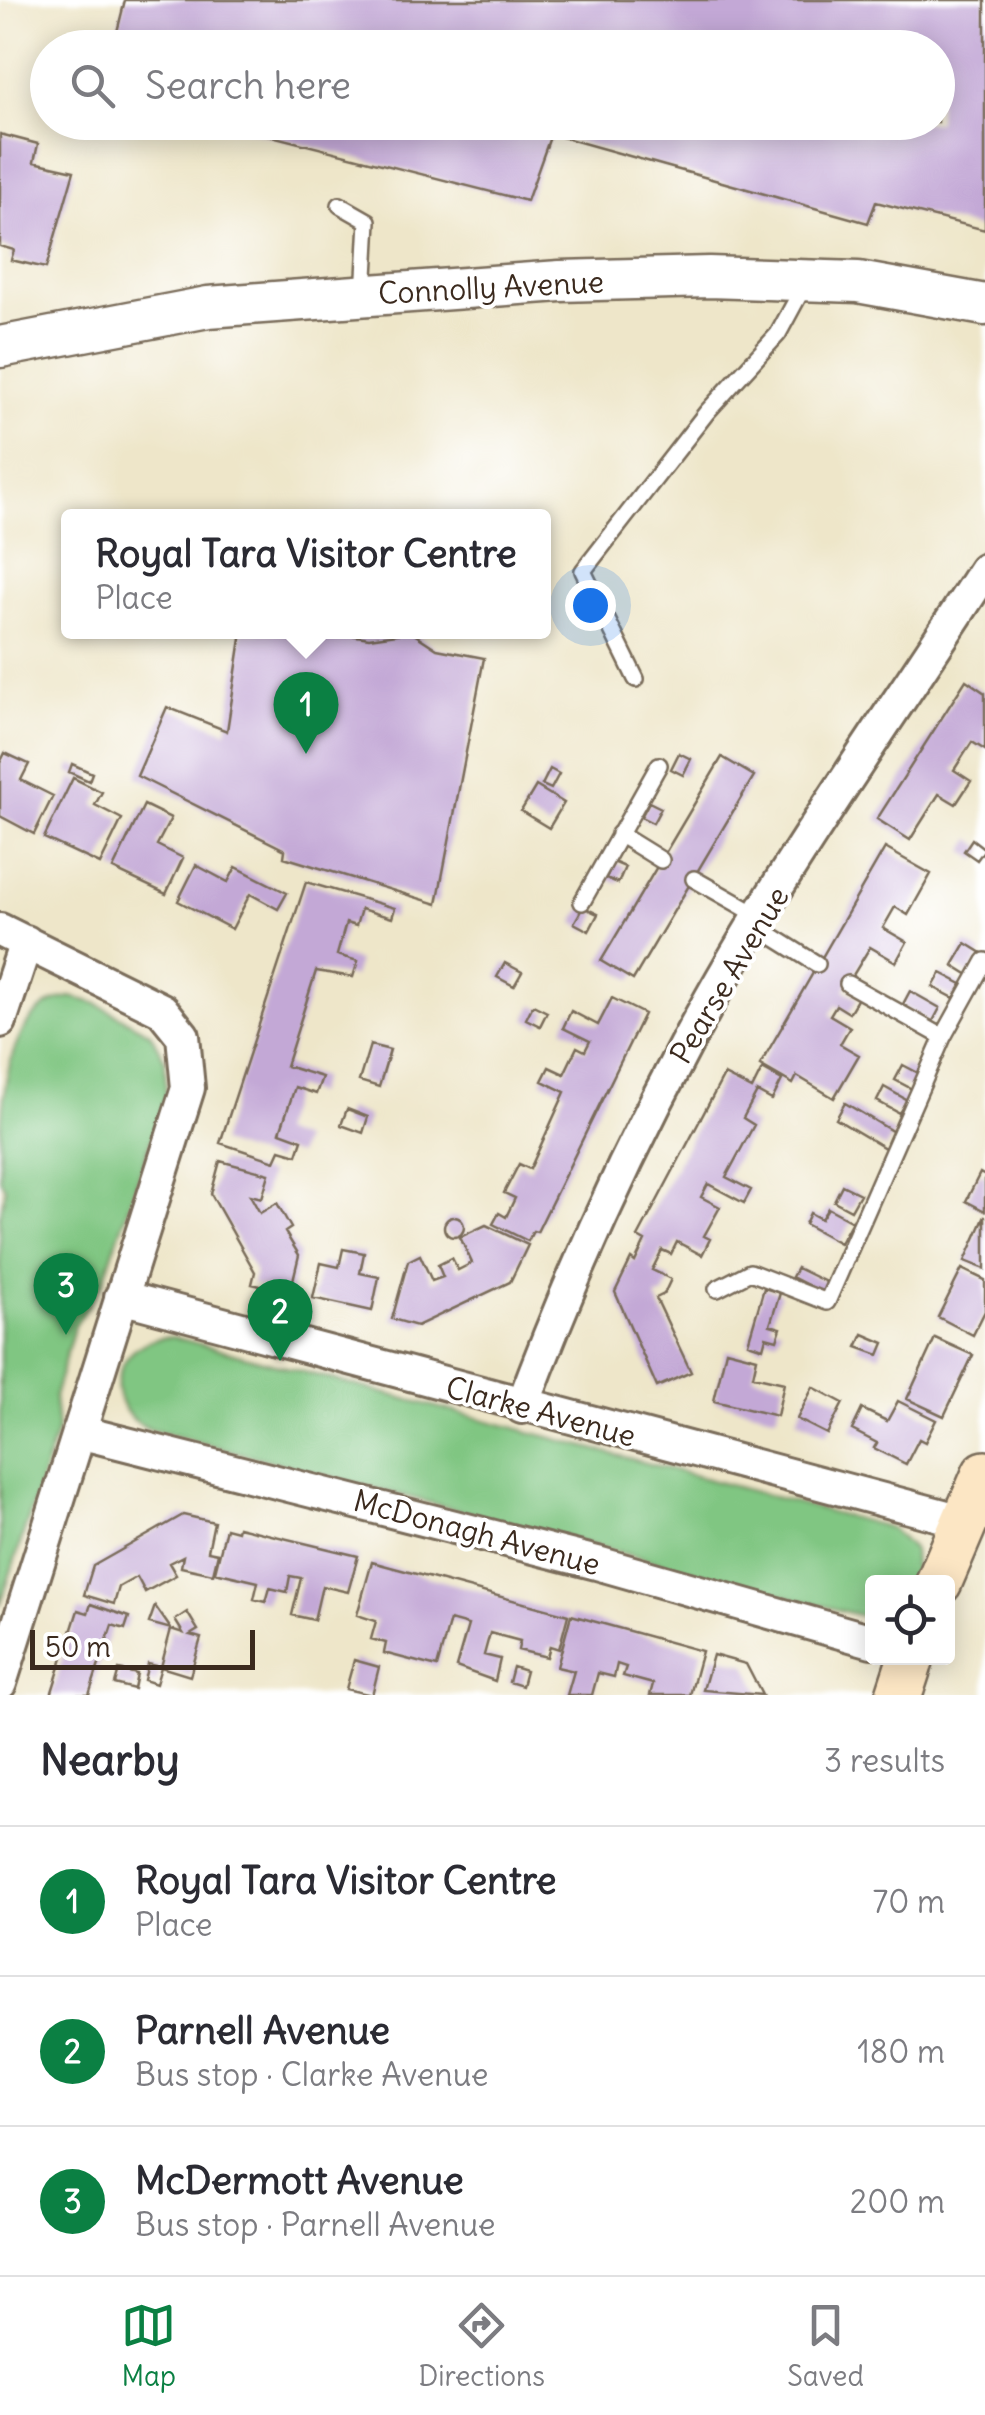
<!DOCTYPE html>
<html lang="en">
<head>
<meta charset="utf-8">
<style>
  :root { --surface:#fff; --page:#f7f7f7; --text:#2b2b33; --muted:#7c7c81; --line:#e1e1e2; --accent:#0b8043 }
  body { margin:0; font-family:Delius,sans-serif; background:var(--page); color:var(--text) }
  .controls { position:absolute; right:30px; bottom:30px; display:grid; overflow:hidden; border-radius:10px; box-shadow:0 5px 25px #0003 }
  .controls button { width:90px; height:90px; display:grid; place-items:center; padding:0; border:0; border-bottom:2px solid var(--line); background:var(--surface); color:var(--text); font:50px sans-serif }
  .scale { position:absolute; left:30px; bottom:25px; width:225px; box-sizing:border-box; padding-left:10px; border:5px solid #3b2a1e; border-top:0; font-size:28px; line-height:35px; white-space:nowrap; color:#3b2a1e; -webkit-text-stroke:8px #fff; paint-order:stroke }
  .you { position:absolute; left:590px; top:605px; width:35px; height:35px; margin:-25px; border:8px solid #fff; border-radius:50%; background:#1a73e8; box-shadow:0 0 0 15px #1a73e833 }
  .badge { display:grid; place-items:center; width:65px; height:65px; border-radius:50%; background:var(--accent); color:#fff; font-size:32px; font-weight:700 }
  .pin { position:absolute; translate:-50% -82px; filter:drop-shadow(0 2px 5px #0008) }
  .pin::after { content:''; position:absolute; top:52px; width:35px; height:30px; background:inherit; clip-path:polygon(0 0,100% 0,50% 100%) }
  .popup { position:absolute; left:61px; top:509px; width:490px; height:130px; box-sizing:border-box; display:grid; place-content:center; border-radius:10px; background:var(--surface); filter:drop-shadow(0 2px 8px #0005); font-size:32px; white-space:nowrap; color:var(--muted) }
  .popup b { font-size:38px; color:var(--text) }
  .popup::after { content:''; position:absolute; left:50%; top:100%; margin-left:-20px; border:20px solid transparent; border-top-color:var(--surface) }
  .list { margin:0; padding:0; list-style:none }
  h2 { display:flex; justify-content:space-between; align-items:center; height:130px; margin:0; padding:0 40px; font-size:42px }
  h2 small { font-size:32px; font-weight:400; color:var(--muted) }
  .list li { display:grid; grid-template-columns:65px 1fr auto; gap:30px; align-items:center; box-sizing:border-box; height:150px; padding:0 40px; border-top:2px solid var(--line) }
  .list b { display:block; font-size:38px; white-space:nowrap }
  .list p { margin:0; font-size:32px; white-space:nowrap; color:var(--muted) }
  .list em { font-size:32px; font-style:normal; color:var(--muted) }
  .icon { flex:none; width:55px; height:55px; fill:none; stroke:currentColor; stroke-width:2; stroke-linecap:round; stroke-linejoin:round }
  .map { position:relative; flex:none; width:985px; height:1695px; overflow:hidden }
  .search { position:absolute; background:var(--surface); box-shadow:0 5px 25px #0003; left:30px; right:30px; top:30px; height:110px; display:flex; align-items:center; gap:25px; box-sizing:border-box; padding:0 35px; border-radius:55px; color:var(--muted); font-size:38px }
  .sheet { height:580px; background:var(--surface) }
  nav { display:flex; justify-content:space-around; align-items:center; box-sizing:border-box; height:140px; border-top:2px solid var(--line); background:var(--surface); font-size:28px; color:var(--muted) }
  nav a { display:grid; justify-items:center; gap:5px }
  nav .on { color:var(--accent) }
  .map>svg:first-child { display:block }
</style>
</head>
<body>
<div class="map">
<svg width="985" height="1695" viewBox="0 0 985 1695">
  <rect width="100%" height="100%" fill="#fff"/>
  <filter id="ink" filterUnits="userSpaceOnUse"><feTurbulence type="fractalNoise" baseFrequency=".01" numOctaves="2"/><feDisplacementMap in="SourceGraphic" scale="20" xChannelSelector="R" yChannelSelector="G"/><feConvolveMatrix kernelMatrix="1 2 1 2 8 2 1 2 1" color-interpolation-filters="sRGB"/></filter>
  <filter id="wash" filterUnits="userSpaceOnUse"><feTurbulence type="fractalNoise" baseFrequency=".0048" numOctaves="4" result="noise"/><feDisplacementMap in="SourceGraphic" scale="40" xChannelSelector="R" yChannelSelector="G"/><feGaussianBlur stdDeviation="2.25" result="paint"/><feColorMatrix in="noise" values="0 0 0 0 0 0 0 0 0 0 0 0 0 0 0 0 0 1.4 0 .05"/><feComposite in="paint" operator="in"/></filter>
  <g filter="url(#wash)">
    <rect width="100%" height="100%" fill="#eee6c9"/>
    <path fill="#80c682" stroke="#5e7850" stroke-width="2.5" d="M71,997l24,6 55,30 15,27 1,36 -63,186 -29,45 -20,70 3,33 -57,176v-389l5,-29 -5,-9c0,-61 0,-173 71,-182z
      M173,1337l718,191 22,22 2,32h-43l-3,36 -720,-189c-54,-24 -33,-93 24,-92z"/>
    <g id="blocks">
      <path fill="#c3a8d6" d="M125,0h860v230l-109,-28 -8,21 -317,-89 -24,67 -303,-77 714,-2v-74h-825z
        M0,134l38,10 -4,18 40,9 -28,97 -35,-8 3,-10 -14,-4z
        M242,632h89l38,6 42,-6 26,17 47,9 -47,246 -153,-47 1,-7 -148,-74 30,-69 60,24z
        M966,680l19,13v57l-13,-8 -18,28 17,11 -15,23 -17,-10 -29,46 -33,-21z
        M5,753l24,11 -8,16 32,16 -19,38 -34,-18v-53z
        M679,753l12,6 -8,16 -12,-6z
        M722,757l32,19 -121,204 -32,-19z
        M72,764l20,9 -3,8 -20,-9z
        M550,769l9,5 -8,15 -9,-4z
        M73,778l29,14 -7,13 27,14 -22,45 -56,-26z
        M536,786l28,17 -15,25 -28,-17z
        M649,802l12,6 -8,15 -12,-6z
        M144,805l27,13 -14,27 26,13 -17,36 -53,-25z
        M972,839l13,10 -8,11 -13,-9z
        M885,848l46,26 -23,41 -13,-8 -12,21 24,14 -11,20 -26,-15 -26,43 14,8 -9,15 -13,-8 -6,10 20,12 -10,17 19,11 -25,43 -37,-22 -4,8 -33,-19z
        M613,862l12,5 -7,16 -12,-5z
        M196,865l32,17 8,-15 51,26 -9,16 -28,-15 -18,35 -54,-28z
        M306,882l89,26 -3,10 -31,-9 -5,17 -10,-3 -9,32 21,6 -5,16 -37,-6 -30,95 36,11 -6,17 -21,-7 -15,45 22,8 -5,15 -17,-5 -5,11 -55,-18z
        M583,907l15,7 -9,17 -15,-8z
        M966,943l16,10 -13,22 -16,-10z
        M505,963l17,9 -8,14 -17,-9z
        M941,973l21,11 -8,14 -21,-11z
        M910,991l30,17 -8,15 -30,-17z
        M612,998l32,16 -107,218 -4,-1 -5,10 -35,-17 6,-11 7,4 9,-19 -11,-5 15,-29 11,5 35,-77 -23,-11 7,-14 15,7 13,-27 8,4 5,-10 -27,-13 8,-17 27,14z
        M533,1005l14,7 -7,14 -14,-7z
        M370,1045l20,5 -11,37 -20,-6z
        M903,1065l19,10 -8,15 -19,-10z
        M762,1069l20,11 -10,20 -15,-8 -14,26 11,7 -28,52 25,13 -7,13 -36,-19 -7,13 19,10 -16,29 6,3 -8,16 -25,-13 -6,12 -9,-4 -10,20 19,9 -7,15 -8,4 35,74 -34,15 -42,-95 16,-33 4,3 10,-21 -7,-4 86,-162 28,14z
        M884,1087l23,13 -8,13 -22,-12z
        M845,1103l50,30 -10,15 -49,-29z
        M347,1109l21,8 -5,16 -22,-8z
        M220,1161l49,13 -7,24 -12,-3 10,18 17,-10 14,25 -6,4 14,23 -9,38 -38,-9 3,-12 -44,-78z
        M980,1173l5,3v35l-19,-10z
        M842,1185l18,9 -9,16 -17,-9z
        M828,1208l24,13 -12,22 -35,-19 5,-11 11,6z
        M985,1216v53l-20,-8z
        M444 1227a10 10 0 1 1 20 0a10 10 0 1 1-20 0Z
        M486,1225l42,20 -18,37 -93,44 -25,-7 16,-58 12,-6 12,26 11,-4 -5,-12 14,-7 6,12 14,-7 -12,-26z
        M343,1249l21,4 -4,20 19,4 -7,34 -59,-13 8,-35 18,4z
        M797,1268l35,17 -5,10 -35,-18z
        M962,1269l23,11v31l-12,24 -35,-18z
        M764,1288l16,5 -10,32 11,3 -4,12 -11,-3 -3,11 -15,-5z
        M863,1334l21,9 -5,12 -22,-8z
        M935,1338l38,17 -29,61 -37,-17z
        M726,1350l31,8 -4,18 31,7 -7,33 -63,-15z
        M813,1387l30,16 -16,31 -30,-15z
        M898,1401l38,19 -11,22 -6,-3 -13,25 -32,-16 3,-5 -25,-13 10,-21 25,12z
        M183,1515l31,7 -6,29 10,2 -5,21 -32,-7 2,-11 -14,7 7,12 -31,17 -8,-15 -18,10 -5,17 -30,-9 9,-29z
        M238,1527l120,29 -10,36 -26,-6 -8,34 -22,-5 9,-37 -11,-2 -3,16 -17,-4 -4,14 -12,-3 4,-17 -43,-10 11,-44 11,3z
        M372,1562l196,53 -9,34 -9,-3 -3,11 -29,-7 2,-9 -30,-8 -6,22 16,4 -5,22 -39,-14 12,-42 -18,-5 -13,47 -53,-14 2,-10 -15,-4 5,-18 -19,-6z
        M91,1604l38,13 -4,12 -13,-4 -23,70h-38l27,-85 10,3z
        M155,1606l16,23 -22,-6z
        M187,1612l11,18 -8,5 11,3 -11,38 -29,-9 -5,17 -12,-4 4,-16 13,3 10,-38 12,4 -8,-13z
        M571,1615l131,36 -12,44h-40l3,-11 -30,-8 3,-9 -9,-3 -3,13 -16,-4 -6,22h-25l7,-24 -17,-4z
        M713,1655l33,9 16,31 -59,-5z
        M354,1660l25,7 -7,28 -26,-6z
        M513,1667l13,4 -4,15 -13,-4z
        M119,1670l18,4 -3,15 -19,-5z"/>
    </g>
  </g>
  <g filter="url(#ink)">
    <use href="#blocks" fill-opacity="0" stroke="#7a6c5a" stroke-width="2.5"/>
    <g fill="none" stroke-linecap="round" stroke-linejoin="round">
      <g stroke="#7a6c5a" stroke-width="20">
        <path id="service" d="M340,205l28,16 -4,74
          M636,679l-53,-108 124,-159 71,-78 27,-50
          M619,834l42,26
          M694,879l67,38
          M582,902l77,-137
          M756,926l61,38
          M848,984l95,53
          M717,1289l33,-17 77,30 116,-265 42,-76"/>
      </g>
      <g stroke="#7a6c5a" stroke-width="38">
        <path id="minor" d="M0,930l162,80 21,26 5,52 -188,595
          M0,1021l26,-79
          M121,1297l841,224
          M522,1407c46,-123 101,-245 163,-361 87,-165 199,-319 300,-476
          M79,1432l518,131 275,78"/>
      </g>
      <g stroke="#7a6c5a" stroke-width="45">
        <path id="tertiary" d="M0,347l208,-40 352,-26 149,-4 149,5 127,23"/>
      </g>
      <g stroke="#7a6c5a" stroke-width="50">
        <path id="secondary" d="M939,1582l46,-108
          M899,1695l12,-37"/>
      </g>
      <use href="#service" stroke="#fff" stroke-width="15"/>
      <use href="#minor" stroke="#fff" stroke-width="32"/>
      <use href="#tertiary" stroke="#fff" stroke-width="40"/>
      <use href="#secondary" stroke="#fce6c4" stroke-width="45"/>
    </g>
  </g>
  <g text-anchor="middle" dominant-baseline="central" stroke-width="8" stroke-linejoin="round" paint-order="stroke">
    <g font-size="30" fill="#3b2a1e" stroke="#fff">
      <text transform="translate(491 287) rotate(-3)">Connolly Avenue</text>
      <text transform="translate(729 975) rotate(-59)">Pearse Avenue</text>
      <text transform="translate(541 1411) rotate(15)">Clarke Avenue</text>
      <text transform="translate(477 1532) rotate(15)">McDonagh Avenue</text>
    </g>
  </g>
</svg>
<div class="controls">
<button><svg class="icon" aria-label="locate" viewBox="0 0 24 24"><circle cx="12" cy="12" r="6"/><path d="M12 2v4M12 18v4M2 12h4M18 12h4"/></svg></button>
</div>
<div class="scale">50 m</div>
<div class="you"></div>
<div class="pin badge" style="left:306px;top:754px">1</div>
<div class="popup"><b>Royal Tara Visitor Centre</b>Place</div>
<div class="pin badge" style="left:280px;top:1361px">2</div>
<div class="pin badge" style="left:66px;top:1335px">3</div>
<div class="search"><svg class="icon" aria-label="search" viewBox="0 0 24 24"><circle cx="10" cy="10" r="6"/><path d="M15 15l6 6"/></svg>Search here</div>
</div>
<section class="sheet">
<h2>Nearby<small>3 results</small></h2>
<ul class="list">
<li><span class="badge">1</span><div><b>Royal Tara Visitor Centre</b><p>Place</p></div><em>70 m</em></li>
<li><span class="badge">2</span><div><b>Parnell Avenue</b><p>Bus stop · Clarke Avenue</p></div><em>180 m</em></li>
<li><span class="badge">3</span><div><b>McDermott Avenue</b><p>Bus stop · Parnell Avenue</p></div><em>200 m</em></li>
</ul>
</section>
<nav>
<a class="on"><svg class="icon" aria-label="map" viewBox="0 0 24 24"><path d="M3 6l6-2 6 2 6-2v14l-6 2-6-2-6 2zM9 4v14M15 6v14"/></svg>Map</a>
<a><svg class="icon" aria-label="directions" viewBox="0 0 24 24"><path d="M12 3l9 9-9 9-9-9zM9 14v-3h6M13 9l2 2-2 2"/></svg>Directions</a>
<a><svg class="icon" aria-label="saved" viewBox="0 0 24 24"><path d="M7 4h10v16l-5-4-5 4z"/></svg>Saved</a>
</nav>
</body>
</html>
